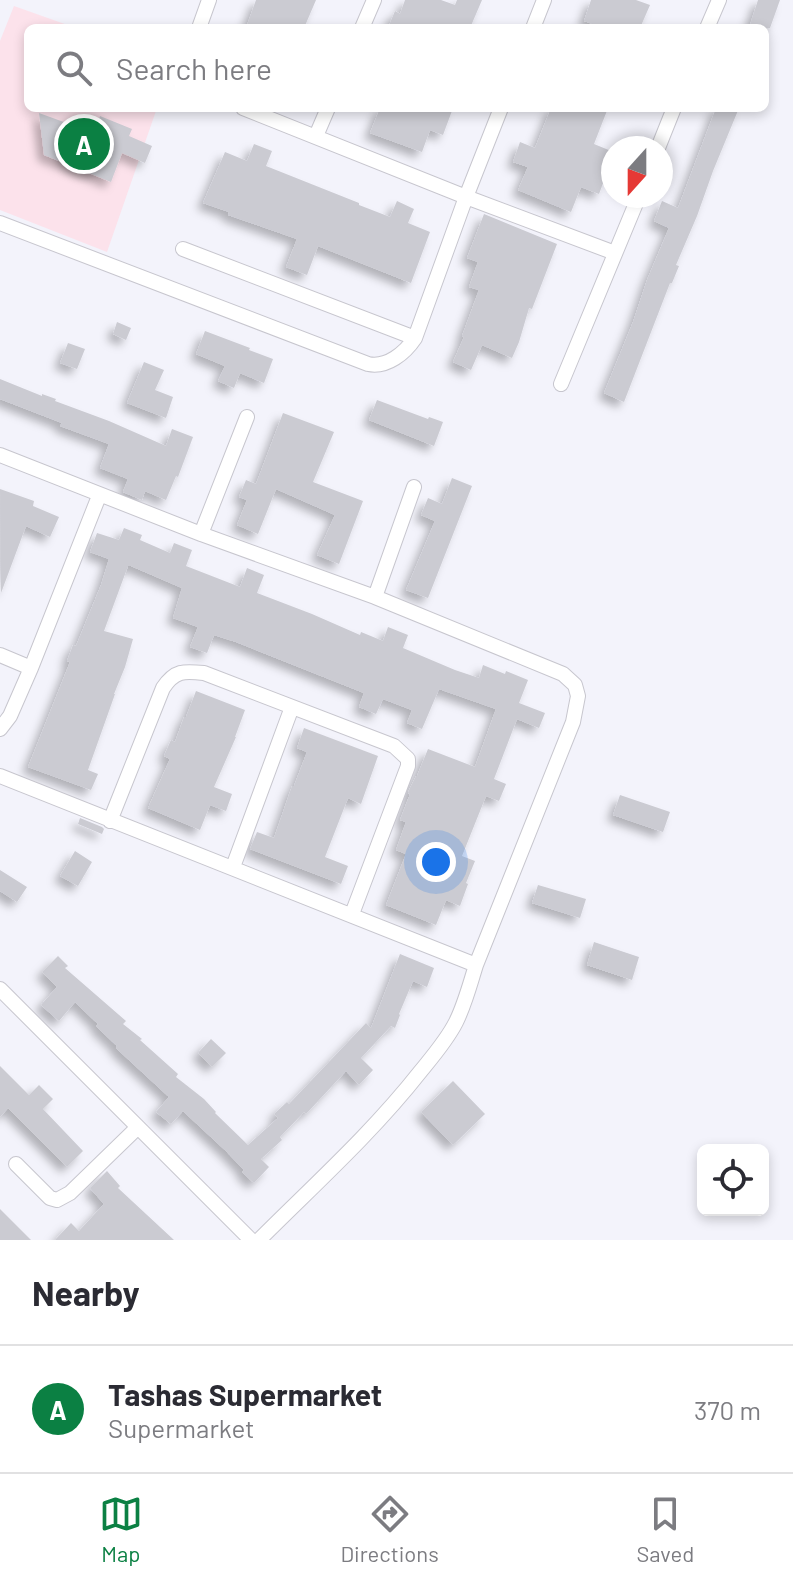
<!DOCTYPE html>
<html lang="en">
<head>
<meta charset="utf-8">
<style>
  :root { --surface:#fff; --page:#f7f7f7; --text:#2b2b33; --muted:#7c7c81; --line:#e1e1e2; --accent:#0b8043 }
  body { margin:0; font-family:Barlow,sans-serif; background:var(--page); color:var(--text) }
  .controls { position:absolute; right:24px; bottom:24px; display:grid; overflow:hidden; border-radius:12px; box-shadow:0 4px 12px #0003 }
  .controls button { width:72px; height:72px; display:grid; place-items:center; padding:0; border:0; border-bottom:2px solid var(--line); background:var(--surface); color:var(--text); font:40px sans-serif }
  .compass { position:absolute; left:601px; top:136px; width:72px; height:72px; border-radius:50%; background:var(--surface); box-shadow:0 4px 12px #0003; rotate:201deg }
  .you { position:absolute; left:436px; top:862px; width:28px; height:28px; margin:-20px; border:6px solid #fff; border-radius:50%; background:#1a73e8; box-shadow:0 0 0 12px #1a73e833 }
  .badge { display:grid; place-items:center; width:52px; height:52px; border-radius:50%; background:var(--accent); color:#fff; font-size:26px; font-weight:700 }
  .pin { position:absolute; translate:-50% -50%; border:4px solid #fff; box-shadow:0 2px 8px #0006 }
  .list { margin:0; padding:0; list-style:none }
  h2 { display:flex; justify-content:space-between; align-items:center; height:104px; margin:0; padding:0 32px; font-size:34px }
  h2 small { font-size:26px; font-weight:400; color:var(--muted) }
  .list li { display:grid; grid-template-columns:52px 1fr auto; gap:24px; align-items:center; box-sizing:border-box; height:128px; padding:0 32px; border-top:2px solid var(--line) }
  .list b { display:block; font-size:30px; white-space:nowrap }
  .list p { margin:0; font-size:26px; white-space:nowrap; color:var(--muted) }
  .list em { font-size:26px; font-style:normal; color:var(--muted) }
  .icon { flex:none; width:44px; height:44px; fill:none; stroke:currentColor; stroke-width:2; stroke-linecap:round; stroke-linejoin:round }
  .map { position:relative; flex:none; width:793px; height:1240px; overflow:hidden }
  .search { position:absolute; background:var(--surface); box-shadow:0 4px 12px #0003; left:24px; right:24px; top:24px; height:88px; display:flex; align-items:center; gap:20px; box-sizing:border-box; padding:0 28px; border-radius:12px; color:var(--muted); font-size:30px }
  .sheet { height:232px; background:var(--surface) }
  nav { display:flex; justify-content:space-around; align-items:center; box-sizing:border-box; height:112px; border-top:2px solid var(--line); background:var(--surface); font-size:22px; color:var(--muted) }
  nav a { display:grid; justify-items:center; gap:4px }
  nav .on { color:var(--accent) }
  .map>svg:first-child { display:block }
</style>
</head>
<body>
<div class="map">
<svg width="793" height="1240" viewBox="0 0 793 1240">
  <defs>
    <filter id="shadow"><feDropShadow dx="-6" dy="6" stdDeviation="4" flood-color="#0004"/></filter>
  </defs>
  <rect width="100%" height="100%" fill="#f3f3fb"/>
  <path fill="#fce2eb" d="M14,6l62,22h-48v80h129l-50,144 -107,-42v-169z"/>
  <path fill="#cbcbd2" filter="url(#shadow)" d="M256,0h60l-12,28h-58z
    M405,0h36l14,5 2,-5h25l-12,28h-82l7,-17 5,3z
    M591,0h45l14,5 -10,23h-36l-20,-7z
    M758,0h22l-10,28h-21z
    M380,108h73l-10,27 -13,-5 -8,22 -52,-19z
    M551,108h57l-14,36 17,7 -9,22 4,2 -7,19 -18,-7 -10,25 -53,-22 10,-23 -15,-5 7,-20 15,6z
    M716,108h23l-26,63 -16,45 -21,49 3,1 -7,17h-2l-46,119 -20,-9 29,-71 14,-42 22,-52 -15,-7 8,-20 16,7z
    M39,113l55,20 6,-17 32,13 -3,7 23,10 -7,17 -23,-10 -11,29 -67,-27z
    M254,144l18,7 -6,15 93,37v2l31,12 7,-16 17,8 -6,14 22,9 -19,51 -93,-37 -11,29 -21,-8 11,-28 -69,-24 1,-3 -26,-9 22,-51 22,9z
    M484,214l73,30 -25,65 -3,-1 -10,34 -7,16 -30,-13 -11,25 -18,-8 11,-25 -2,-1 17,-46 -10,-3 9,-25 -11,-4z
    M117,322l14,6 -5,12 -13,-6z
    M205,331l45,17 -1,2 24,9 -9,24 -24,-10 -6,15 -16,-7 7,-15 -29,-12z
    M68,343l17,6 -8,20 -17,-6z
    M144,362l20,8 -9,20 18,7 -7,21 -39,-15z
    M0,379l42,17v-2l14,5 -1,2 54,20 57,25 6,-17 21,8 -15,40 -2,-1 -10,24 -21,-9 -3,9 -19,-8 5,-13 -28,-11 9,-24 -49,-18 2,-3 -62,-24z
    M377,400l51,19 1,-2 14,5 -9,24 -65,-26z
    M283,413l51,19 -21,50 50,19 -24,63 -22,-9 18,-40 -59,-26 -18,45 -21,-9 10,-25 -8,-3 7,-17 10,4z
    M452,478l20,8 -44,112 -22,-8 29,-69 -14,-6 7,-17 14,6z
    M0,489l34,12 -1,5 26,11 -9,20 -24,-11 -25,67z
    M124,528l18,7 -2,5 30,13 4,-10 18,7 -6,16 54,21 7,-19 17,7 -7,18 55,21 48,21 1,-3 22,9 5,-14 20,8 -5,13 52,22 24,8 4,-13 22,9 1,-3 22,9 -9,23 26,10 -6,15 -22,-9 -23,60 12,5 -7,17 -13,-5 -24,60 13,5 -9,22 2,1 -8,22 -14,-6 -10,25 -50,-20 20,-51 -10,-4 10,-28 -6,-2 10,-26 -2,-1 2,-5 6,-12h1l11,-27 47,18 21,-58 -57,-20 -17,40 -15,-6 5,-13 -29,-11 -7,15 -17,-7 5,-14 -128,-51 -22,-7 -7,18 -17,-6 8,-20 -25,-9 9,-30 -51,-22h-3l-24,65 29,8 -8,28 -11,27h1l-27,76 10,4 -7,16 -63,-23 42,-105 -3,-1 6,-16 3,1 25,-61 8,-26 -19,-7 7,-19 22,7z
    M196,691l49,19 -10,27h1l-22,50 18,7 -6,17 -16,-6 -10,25 -52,-22 22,-49 -6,-3 7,-16 4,2 9,-25h2z
    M304,728l74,28 -17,48 -13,-6 -23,59 23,9 -7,18 -91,-35 7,-17 17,6 18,-52h2l13,-34 -10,-4z
    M620,795l50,17 -7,20 -50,-17z
    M80,818l22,9 2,2 -2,5 -24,-10z
    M75,851l17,11 -14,24 -18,-10z
    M0,870l27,17 -10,15 -17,-11z
    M538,885l48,14 -6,19 -48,-15z
    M594,942l45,15 -7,23 -45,-15z
    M400,954l34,14 -7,19 -14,-6 -14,33 1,1 -5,13 -4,-2 -30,32 12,12 -14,15 -13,-14 -40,43 -2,-2 -24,25 2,3 -21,19 8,8 -15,16 -12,-11 2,-2 -18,-19 -43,-40 -12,13 -15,-12 13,-15 -53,-49 1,-2 -21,-20 2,-2 -23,-22 -16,19 -18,-16 16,-18 -15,-15 16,-16 10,10 -3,2 61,53 -3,3 19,15 -2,1 38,34 -2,3 28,22 12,13 -1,1 33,32 30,-27 -4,-4 13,-12 2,2 77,-81 5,5z
    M211,1039l15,14 -14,14 -14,-14z
    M0,1066l29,29 10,-10 14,14 -10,10 40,42 -16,16 -59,-59 -8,9z
    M453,1081l32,33 -32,31 -32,-33z
    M107,1171l13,15 -2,2 56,52h-119l16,-17 8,8 25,-27 -14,-16z
    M0,1209l31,31h-31z"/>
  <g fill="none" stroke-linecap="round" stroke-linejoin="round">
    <g stroke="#c7c6ce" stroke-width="16">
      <path id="minor" d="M199,28l10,-28
        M362,28l12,-28
        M533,28l11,-28
        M707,28l12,-28
        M243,108l223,89 149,56
        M316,136l12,-28
        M658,148l16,-40
        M0,223l368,141c19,4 37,-11 47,-26l51,-141 35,-89
        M183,249l232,89
        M561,384l78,-188
        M0,455l201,79 174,63 188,77 12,11 3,11 -5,26 -97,243c-6,19 -11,39 -20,57 -9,18 -23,34 -36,50 -48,61 -106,113 -161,168
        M201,534l46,-117
        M375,597l39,-110
        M0,655l31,13
        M0,729l10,-13 21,-48 68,-172
        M0,776l476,189
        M110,821l53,-133c12,-18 21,-17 41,-15l190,73 14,13v7l-56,148
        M233,867l59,-160
        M0,989l251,251
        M16,1164l34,34 7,2 13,-7 68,-66"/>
    </g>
    <use href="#minor" stroke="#fff" stroke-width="14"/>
  </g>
</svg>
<div class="controls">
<button><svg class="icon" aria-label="locate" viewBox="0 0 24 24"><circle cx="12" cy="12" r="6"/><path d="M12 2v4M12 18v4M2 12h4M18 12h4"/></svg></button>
</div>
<svg class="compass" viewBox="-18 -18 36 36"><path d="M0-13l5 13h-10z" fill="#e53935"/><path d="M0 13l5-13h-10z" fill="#7c7c81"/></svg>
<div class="you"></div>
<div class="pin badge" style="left:84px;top:144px">A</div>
<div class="search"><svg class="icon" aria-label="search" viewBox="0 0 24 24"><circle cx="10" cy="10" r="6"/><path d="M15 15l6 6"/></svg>Search here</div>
</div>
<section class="sheet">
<h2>Nearby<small></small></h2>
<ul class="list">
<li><span class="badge">A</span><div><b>Tashas Supermarket</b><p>Supermarket</p></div><em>370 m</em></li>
</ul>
</section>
<nav>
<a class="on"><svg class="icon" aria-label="map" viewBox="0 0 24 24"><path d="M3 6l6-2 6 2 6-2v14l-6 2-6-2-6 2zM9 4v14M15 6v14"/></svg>Map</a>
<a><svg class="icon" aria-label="directions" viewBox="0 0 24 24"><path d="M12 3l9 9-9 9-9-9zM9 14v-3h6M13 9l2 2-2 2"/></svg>Directions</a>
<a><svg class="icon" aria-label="saved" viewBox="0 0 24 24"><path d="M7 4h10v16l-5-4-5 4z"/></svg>Saved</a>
</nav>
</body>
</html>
